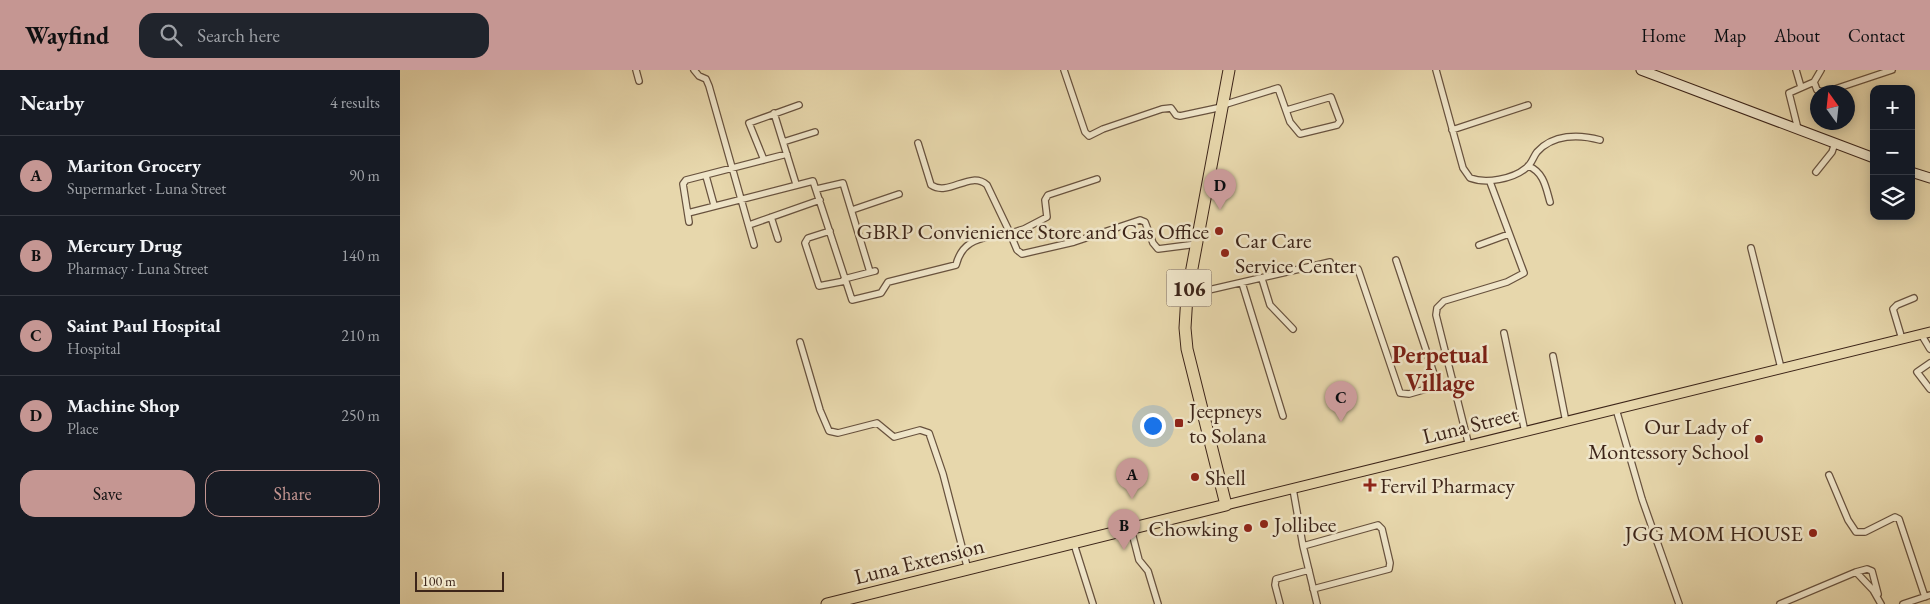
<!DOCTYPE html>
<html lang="en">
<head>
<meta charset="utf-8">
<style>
  :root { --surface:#171b24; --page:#20242c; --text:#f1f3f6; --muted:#9ea1a6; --line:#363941; --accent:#c59692 }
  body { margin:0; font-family:"EB Garamond",serif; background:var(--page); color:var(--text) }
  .controls { position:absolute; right:15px; top:15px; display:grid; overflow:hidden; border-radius:10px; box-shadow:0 2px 12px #0003 }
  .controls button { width:45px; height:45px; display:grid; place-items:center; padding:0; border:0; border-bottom:1px solid var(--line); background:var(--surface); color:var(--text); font:25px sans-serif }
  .compass { position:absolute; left:1410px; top:15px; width:45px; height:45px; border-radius:50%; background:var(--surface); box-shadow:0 2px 12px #0003; rotate:345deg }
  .scale { position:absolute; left:15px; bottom:12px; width:89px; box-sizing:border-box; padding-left:5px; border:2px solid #3d2519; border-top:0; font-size:14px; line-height:18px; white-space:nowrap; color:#3d2519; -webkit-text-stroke:4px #efe5c9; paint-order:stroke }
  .you { position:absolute; left:752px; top:355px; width:18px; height:18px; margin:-12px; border:4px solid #fff; border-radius:50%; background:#1a73e8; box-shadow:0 0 0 8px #1a73e833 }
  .badge { display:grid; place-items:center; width:32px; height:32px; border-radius:50%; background:var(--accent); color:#111; font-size:16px; font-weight:700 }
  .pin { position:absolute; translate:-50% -41px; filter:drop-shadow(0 1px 2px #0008) }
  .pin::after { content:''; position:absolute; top:26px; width:18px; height:15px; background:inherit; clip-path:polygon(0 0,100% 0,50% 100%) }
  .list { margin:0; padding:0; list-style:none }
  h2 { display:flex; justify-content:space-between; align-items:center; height:65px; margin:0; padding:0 20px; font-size:21px }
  h2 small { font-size:16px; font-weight:400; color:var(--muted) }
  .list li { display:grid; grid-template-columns:32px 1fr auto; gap:15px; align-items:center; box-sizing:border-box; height:80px; padding:0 20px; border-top:1px solid var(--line) }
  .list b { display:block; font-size:19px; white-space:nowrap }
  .list p { margin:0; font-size:16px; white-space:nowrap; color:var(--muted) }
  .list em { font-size:16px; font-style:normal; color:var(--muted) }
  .actions { display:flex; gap:10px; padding:15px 20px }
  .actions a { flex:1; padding:11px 0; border:1px solid var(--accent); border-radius:15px; text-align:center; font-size:18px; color:var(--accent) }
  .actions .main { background:var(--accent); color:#111 }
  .icon { flex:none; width:28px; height:28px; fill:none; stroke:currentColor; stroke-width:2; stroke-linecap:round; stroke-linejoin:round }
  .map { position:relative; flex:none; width:1530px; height:534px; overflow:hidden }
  header { display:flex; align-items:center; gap:30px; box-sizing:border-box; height:70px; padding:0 25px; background:var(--accent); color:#111 }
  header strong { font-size:24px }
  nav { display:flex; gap:28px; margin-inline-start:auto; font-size:18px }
  .search { width:350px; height:45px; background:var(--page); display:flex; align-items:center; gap:12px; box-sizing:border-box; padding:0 18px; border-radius:15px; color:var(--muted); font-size:19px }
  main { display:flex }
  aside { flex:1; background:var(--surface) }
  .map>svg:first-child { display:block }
</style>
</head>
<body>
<header>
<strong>Wayfind</strong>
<div class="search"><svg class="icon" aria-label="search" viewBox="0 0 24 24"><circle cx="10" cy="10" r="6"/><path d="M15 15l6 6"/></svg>Search here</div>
<nav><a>Home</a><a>Map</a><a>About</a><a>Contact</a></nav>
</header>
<main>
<aside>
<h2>Nearby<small>4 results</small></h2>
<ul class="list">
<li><span class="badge">A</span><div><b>Mariton Grocery</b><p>Supermarket · Luna Street</p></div><em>90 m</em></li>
<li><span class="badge">B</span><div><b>Mercury Drug</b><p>Pharmacy · Luna Street</p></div><em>140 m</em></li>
<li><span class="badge">C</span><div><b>Saint Paul Hospital</b><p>Hospital</p></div><em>210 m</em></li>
<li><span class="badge">D</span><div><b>Machine Shop</b><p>Place</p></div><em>250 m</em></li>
</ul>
<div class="actions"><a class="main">Save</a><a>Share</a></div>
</aside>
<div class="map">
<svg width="1530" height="534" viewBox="0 0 1530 534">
  <rect width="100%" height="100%" fill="#e7d7ac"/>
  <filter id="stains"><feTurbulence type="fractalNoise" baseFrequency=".004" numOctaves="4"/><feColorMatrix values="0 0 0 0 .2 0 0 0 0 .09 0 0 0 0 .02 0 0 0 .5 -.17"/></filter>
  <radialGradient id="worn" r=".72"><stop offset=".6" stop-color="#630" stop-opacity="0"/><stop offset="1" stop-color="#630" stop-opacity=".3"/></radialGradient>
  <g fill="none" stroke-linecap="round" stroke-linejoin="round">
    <g stroke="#68523e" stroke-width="8">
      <path id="street" d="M236,0l3,11
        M294,0l5,6 7,3 3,7 45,159
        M664,0l21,62 4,4 14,-7 59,-20 9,-1 5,7 4,1 42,-9
        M1036,0l27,98 7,10c16,6 43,1 56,-10 6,-4 7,-11 11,-16 16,-18 42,-18 63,-12
        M1396,0l5,17
        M1414,12l3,8 6,2
        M1426,22l66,-22
        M823,35l55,-17 12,34 10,12 37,-9 3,-4 -9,-24 -44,13
        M374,43l22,71
        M1398,59l-9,-36 25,-11 7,-12
        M1052,60l76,-25
        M383,72l32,-10
        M518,73l13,42c18,12 39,-15 56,0l22,46
        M364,90l-15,-37 50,-18
        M1128,96c16,6 18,22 22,36
        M1416,102l16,-20 3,-9
        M306,106l8,29
        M417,119l26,-6 27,89
        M452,140l47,-16
        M288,143l125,-32 39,119 29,-7 7,-11 68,-17c7,-28 28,-26 53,-34l8,19 5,4 52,-12 66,-22 5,2 8,21 5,6 39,-5
        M371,147l7,22
        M289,152l-6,-38 3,-4 101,-26
        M349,155l71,-25
        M430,161l-22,7 -3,5 14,43 26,-5
        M611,163l13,-4 23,-12 -2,-17 3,-5 49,-16
        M1079,175l30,-11
        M1351,178l30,120
        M996,190l42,126
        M958,199l42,124 9,1 45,-13
        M444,209l31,-8
        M862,209l8,26 23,24
        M842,213l41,133
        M787,225l143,-33
        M1104,263l21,99
        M1521,264l9,15
        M1502,269l-9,-30 4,-4 17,-7
        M400,272l20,68 9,21 9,2 39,-10 17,14 26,-7 9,3 14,41 25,96
        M1153,286l13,66
        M1530,293l-13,9 13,17
        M1216,339l26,90 37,105
        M1069,376l-33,-131 1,-7 7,-7 63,-19 17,-9 -34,-91
        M1429,405l19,45 8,12h9l30,-15 4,2 26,78
        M893,419l10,57 14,58
        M731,459l8,31 9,11 10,33
        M674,474l19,60
        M903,476l75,-21 4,4 8,34 -1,6 -76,20
        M1456,502l11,-3 5,2 6,23
        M880,534l-5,-19 1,-6 33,-9
        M1380,534l76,-32 17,18 8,14
        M1503,534l27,-9"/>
    </g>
    <g stroke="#3d2519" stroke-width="11">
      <path id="secondary" d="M1241,0l233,88
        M1511,102l19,6"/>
    </g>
    <g stroke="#3d2519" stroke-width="11">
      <path id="primary" d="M826,435l704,-173"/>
    </g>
    <g stroke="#3d2519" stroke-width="13">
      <path id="highway" d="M427,534l399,-99 -39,-156 -2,-21 2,-33 42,-225"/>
    </g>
    <use href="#street" stroke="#efe5c9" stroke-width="5.5"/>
    <use href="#secondary" stroke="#efe5c9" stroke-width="9"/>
    <use href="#primary" stroke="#e7d7ac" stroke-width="9"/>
    <use href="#highway" stroke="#e7d7ac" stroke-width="11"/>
  </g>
  <g fill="#8f2418" stroke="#efe5c9" stroke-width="2">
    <circle cx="819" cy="161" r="5"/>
    <circle cx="825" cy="183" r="5"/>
    <rect x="774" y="348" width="10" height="10" rx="2.5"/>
    <circle cx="1359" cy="369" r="5"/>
    <circle cx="795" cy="407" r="5"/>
    <path d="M967.5 407.5h5v5h5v5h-5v5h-5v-5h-5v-5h5z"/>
    <circle cx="864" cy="454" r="5"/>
    <circle cx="848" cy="458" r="5"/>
    <circle cx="1413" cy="463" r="5"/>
  </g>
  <g text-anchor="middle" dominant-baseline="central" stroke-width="5" stroke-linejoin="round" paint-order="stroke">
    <rect fill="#efe5c9" stroke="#725f4e" stroke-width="1" x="766.5" y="199.5" width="45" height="37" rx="4"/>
    <g font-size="21" font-weight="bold" fill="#3d2519">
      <text x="789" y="218">106</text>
    </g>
    <g font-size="22" fill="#3d2519" stroke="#efe5c9" text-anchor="start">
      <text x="809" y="161" text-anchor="end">GBRP Convienience Store and Gas Office</text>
      <text x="835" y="170">Car Care<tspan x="835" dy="25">Service Center</tspan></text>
      <text x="789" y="340">Jeepneys<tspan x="789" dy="25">to Solana</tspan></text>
      <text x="1349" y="356" text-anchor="end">Our Lady of<tspan x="1349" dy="25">Montessory School</tspan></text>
      <text x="805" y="407">Shell</text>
      <text x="980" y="415">Fervil Pharmacy</text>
      <text x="874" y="454">Jollibee</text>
      <text x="838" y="458" text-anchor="end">Chowking</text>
      <text x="1403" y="463" text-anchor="end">JGG MOM HOUSE</text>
    </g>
    <g font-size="22" fill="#3d2519" stroke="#efe5c9">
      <text transform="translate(1070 355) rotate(-14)">Luna Street</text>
      <text transform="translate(519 491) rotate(-14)">Luna Extension</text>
    </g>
    <g font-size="24" font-weight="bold" fill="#7a1f14" stroke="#efe5c9">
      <text x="1040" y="284">Perpetual<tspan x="1040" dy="28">Village</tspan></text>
    </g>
  </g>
  <rect width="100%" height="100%" filter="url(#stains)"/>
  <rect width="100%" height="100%" fill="url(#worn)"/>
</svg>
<div class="controls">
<button>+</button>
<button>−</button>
<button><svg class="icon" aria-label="layers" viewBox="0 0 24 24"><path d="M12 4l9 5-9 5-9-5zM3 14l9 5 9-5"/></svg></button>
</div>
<svg class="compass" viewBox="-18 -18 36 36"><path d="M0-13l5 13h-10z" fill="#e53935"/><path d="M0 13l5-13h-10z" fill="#9ea1a6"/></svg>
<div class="scale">100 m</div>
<div class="you"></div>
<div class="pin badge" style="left:732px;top:429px">A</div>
<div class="pin badge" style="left:724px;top:480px">B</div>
<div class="pin badge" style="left:941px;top:352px">C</div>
<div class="pin badge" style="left:820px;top:140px">D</div>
</div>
</main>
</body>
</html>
